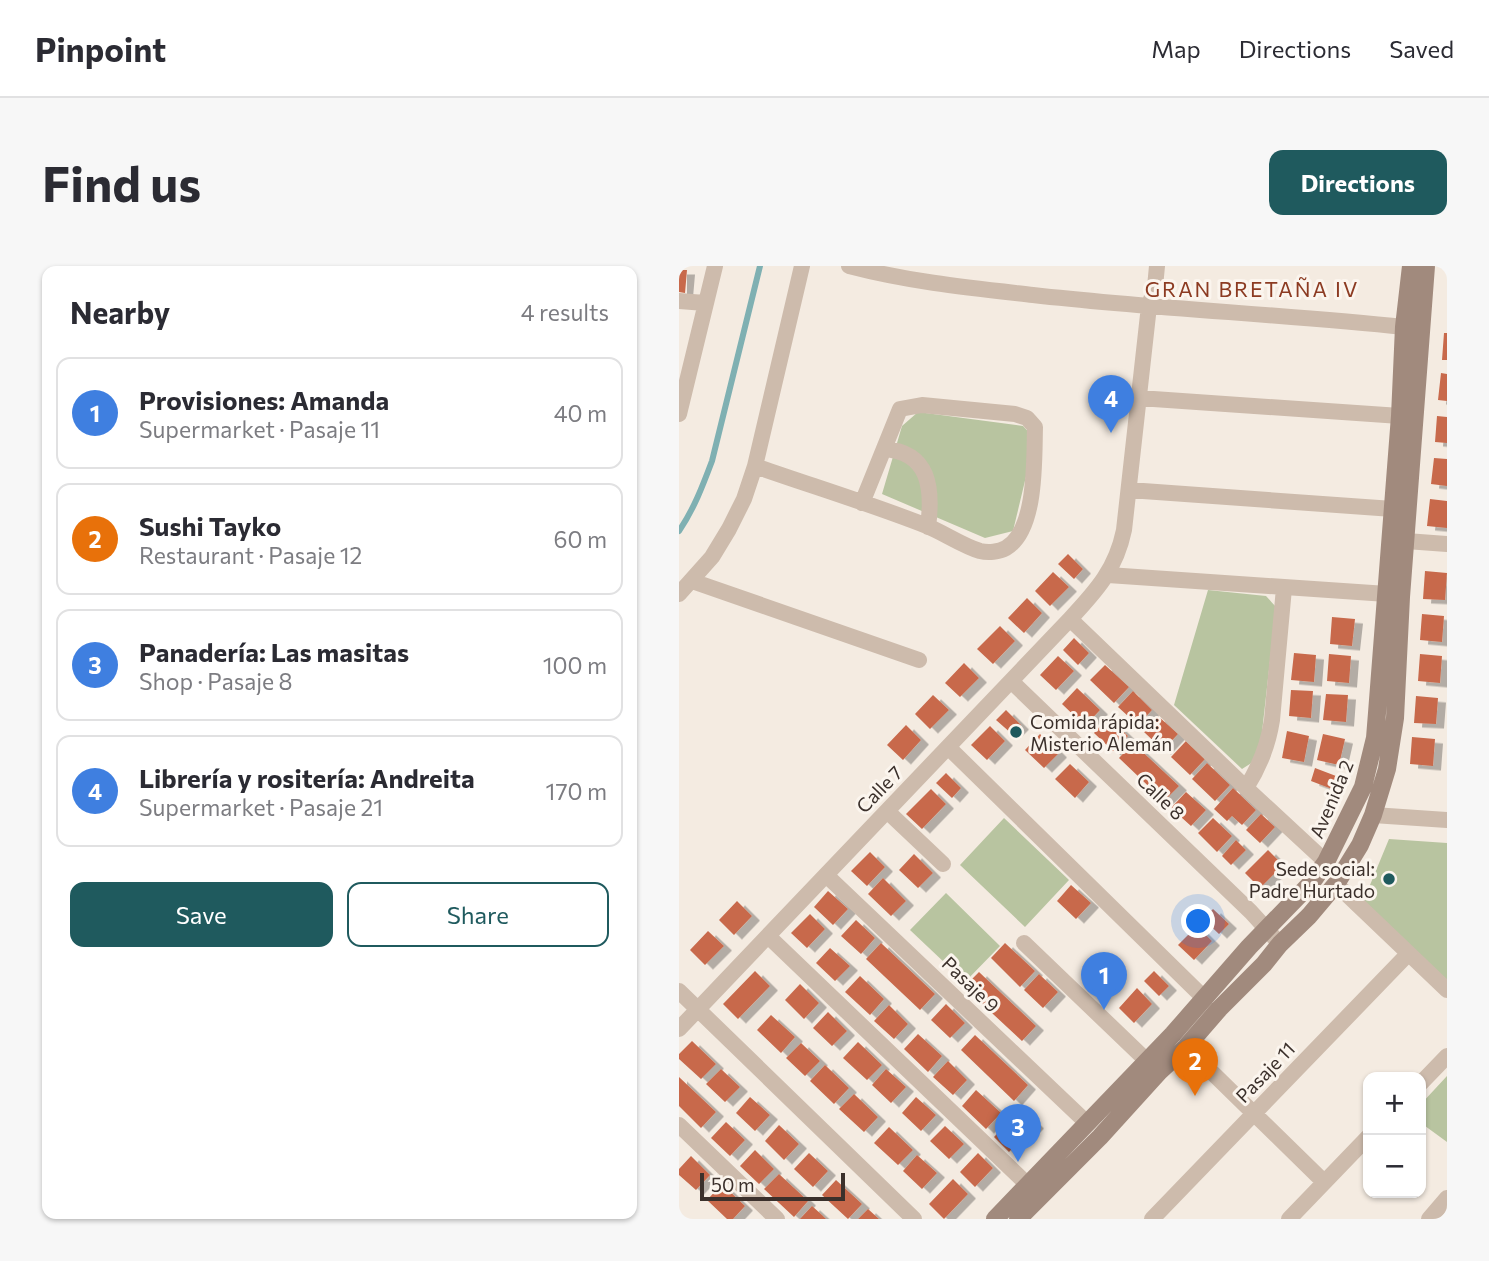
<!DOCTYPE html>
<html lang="en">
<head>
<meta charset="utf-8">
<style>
  :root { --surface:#fff; --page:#f7f7f7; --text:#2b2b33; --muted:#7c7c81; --line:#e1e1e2; --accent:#1f5a5e }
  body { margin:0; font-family:Commissioner,sans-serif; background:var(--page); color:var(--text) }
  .controls { position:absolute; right:21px; bottom:21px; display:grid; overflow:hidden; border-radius:14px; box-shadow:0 2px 5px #0004 }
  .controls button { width:63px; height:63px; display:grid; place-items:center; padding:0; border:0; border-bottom:2px solid var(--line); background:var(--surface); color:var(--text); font:35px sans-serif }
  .scale { position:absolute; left:21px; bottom:18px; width:145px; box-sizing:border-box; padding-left:7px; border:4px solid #3b302b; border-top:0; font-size:19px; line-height:24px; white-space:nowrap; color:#3b302b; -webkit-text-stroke:5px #fbf5ee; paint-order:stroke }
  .you { position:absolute; left:520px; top:656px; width:24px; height:24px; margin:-18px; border:5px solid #fff; border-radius:50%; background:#1a73e8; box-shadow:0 0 0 10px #1a73e833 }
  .badge { display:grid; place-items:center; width:46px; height:46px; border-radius:50%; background:var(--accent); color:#fff; font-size:23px; font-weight:700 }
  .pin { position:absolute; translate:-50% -58px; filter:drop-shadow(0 2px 4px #0008) }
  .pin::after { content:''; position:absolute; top:37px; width:24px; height:21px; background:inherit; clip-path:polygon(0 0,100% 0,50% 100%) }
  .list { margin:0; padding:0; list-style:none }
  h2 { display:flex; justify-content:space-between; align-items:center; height:91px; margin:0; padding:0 28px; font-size:30px }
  h2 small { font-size:23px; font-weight:400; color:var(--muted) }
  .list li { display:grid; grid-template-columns:46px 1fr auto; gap:21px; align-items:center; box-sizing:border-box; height:112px; margin:0 14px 14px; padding:0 14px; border:2px solid var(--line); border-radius:14px }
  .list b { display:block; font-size:26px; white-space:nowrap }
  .list p { margin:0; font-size:23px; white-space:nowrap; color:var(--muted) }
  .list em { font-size:23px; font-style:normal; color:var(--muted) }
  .actions { display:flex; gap:14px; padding:21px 28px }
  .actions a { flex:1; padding:16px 0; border:2px solid var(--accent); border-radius:14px; text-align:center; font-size:24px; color:var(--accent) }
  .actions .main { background:var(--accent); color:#fff }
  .map { position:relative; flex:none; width:768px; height:953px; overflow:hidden; border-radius:14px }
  header { display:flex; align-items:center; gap:42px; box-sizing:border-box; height:98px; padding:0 35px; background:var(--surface); border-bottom:2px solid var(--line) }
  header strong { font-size:33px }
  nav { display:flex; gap:38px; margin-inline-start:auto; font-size:24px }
  .intro { display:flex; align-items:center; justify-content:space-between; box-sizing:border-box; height:168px; padding:0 42px }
  h1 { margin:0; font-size:49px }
  .button { padding:18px 32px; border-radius:14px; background:var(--accent); color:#fff; font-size:24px; font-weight:700 }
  main { display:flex; gap:42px; padding:0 42px }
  aside { flex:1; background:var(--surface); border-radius:14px; box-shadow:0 2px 5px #0004 }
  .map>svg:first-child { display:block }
</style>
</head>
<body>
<header>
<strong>Pinpoint</strong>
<nav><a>Map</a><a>Directions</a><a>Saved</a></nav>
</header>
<div class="intro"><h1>Find us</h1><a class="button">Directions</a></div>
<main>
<aside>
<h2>Nearby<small>4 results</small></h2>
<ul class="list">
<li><span class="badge" style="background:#3f7fe0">1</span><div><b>Provisiones: Amanda</b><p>Supermarket · Pasaje 11</p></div><em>40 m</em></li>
<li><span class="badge" style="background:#e8710a">2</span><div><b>Sushi Tayko</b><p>Restaurant · Pasaje 12</p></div><em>60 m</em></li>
<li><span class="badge" style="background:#3f7fe0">3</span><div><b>Panadería: Las masitas</b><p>Shop · Pasaje 8</p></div><em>100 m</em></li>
<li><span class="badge" style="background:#3f7fe0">4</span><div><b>Librería y rositería: Andreita</b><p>Supermarket · Pasaje 21</p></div><em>170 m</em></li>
</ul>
<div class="actions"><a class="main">Save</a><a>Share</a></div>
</aside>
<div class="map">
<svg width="768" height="953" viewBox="0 0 768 953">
  <defs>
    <filter id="shadow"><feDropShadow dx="8" dy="4.5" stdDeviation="0" flood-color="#0004"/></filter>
  </defs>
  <rect width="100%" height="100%" fill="#f4ebe1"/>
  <path fill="#b8c4a0" d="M239,146l105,14 12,13 -22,92 -28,7 -103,-44 20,-68z
    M529,324l58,6 10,11 -15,134 -8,21 -11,7 -68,-64z
    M325,552l65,62 -44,47 -65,-62z
    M710,573l58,4v140l-28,-16 -69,-59 20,-23z
    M267,627l54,53 -35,36 -55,-52z
    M768,810v66l-26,-19v-19z"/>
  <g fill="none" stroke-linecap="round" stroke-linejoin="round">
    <path stroke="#7fb0b2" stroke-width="6" d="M0,265c15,-22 24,-46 33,-70l48,-195"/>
  </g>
  <path fill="#c8694b" filter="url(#shadow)" d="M0,4h8l-2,23 -6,-1z
    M765,67h3v27h-5z
    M762,107l6,1v27l-9,-1z
    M758,150l10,1v26l-12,-1z
    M755,192l13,1v27l-16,-2z
    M751,233l17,2v27l-20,-2z
    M389,288l15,15 -9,10 -16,-15z
    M746,305l22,2 -2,27 -22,-1z
    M374,306l16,15 -19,19 -15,-15z
    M348,332l15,15 -18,20 -16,-15z
    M743,348l22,2 -2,26 -22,-2z
    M653,351l23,2 -3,27 -22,-2z
    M321,360l15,15 -22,23 -16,-15z
    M395,372l15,15 -11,12 -15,-15z
    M615,387l22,2 -2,27 -23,-2z
    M650,388l22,2 -2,27 -22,-2z
    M741,388l22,2 -2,27 -22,-2z
    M379,390l16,15 -18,19 -16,-15z
    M285,397l15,15 -19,19 -15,-14z
    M426,399l24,22 -15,16 -24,-23z
    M398,422l23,22 -15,16 -23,-22z
    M612,424l22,1 -2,27 -22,-2z
    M454,425l19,19 -14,15 -20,-18z
    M647,428l22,1 -2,27 -23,-2z
    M254,429l16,15 -19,19 -15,-15z
    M737,430l22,2 -2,26 -22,-1z
    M327,444l15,15 -9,9 -16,-14z
    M479,450l20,18 -15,16 -19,-18z
    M429,451l20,19 -15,15 -19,-18z
    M227,459l15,15 -18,20 -16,-15z
    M311,460l15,15 -18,19 -16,-15z
    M608,465l22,5 -5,26 -22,-4z
    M361,468l19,19 -15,15 -19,-18z
    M644,468l22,5 -6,26 -22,-5z
    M733,471l23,2 -2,27 -23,-2z
    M507,475l19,18 -15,16 -19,-18z
    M454,477l46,43 -15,15 -45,-43z
    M528,497l23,22 -15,16 -23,-22z
    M391,498l19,18 -14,16 -20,-19z
    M636,502l21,8 -4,13 -21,-8z
    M267,507l15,15 -9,10 -16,-15z
    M554,522l23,22 -14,15 -10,-9 -5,5 -13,-12z
    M252,523l15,15 -24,25 -16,-15z
    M507,526l20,18 -15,16 -20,-18z
    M582,548l14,13 -15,16 -14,-13z
    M534,552l19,18 -15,16 -19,-19z
    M557,574l10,10 -15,15 -9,-9z
    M589,584l15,15 -23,23 -15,-15z
    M191,586l15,15 -18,19 -16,-15z
    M235,588l19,19 -15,15 -19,-18z
    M204,612l23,23 -15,15 -23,-22z
    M392,619l20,18 -15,16 -19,-18z
    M149,625l20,18 -15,16 -19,-18z
    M58,635l15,15 -18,19 -15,-15z
    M534,643l16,15 -10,10 -16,-15z
    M131,648l15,15 -18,19 -16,-15z
    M177,654l19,18 -14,16 -20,-18z
    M518,660l15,15 -18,19 -16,-15z
    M29,665l16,15 -19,19 -15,-15z
    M202,677l54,51 -15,16 -54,-51z
    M326,677l30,28 -15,16 -29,-29z
    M151,682l20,18 -15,15 -19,-18z
    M76,705l15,15 -32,33 -15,-15z
    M475,705l15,15 -10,10 -15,-15z
    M300,706l57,54 -14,15 -58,-54z
    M360,708l19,18 -15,16 -19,-18z
    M181,710l24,23 -14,16 -25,-23z
    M121,718l19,19 -15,16 -19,-19z
    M458,722l15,16 -18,19 -15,-15z
    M267,738l19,19 -15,15 -19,-18z
    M210,739l19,19 -14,15 -20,-18z
    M149,746l19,19 -15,15 -19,-18z
    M92,749l24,22 -14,16 -24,-23z
    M239,768l24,22 -14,16 -24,-23z
    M296,769l53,50 -14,16 -53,-51z
    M13,775l24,23 -15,15 -22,-20v-5z
    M179,776l24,23 -15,15 -24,-22z
    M122,777l19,18 -15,15 -19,-18z
    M269,795l19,19 -14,15 -20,-18z
    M146,799l24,23 -15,16 -24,-23z
    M42,803l19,18 -15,15 -19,-18z
    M207,803l20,18 -15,16 -19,-18z
    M0,811l37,35 -15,16 -22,-22z
    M297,824l25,23 -15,16 -24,-23z
    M175,828l24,23 -14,15 -25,-23z
    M71,831l20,18 -15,16 -19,-18z
    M237,831l20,18 -15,16 -19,-18z
    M342,843l15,15 -27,28 -15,-15z
    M47,856l19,18 -15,16 -19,-18z
    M100,859l20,19 -15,16 -19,-19z
    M266,860l19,18 -15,15 -19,-18z
    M210,861l24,23 -15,15 -24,-22z
    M76,884l19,19 -15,15 -19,-18z
    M130,887l19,18 -15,16 -19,-18z
    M299,887l15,15 -18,19 -15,-15z
    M238,889l20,18 -15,16 -19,-18z
    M12,890l19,19 -14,15 -17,-15v-6z
    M100,908l29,27 -14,16 -30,-28z
    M274,913l15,15 -24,25 -15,-15z
    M157,914l26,24 -14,15 -26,-24z
    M43,918l23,22 -12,13h-6l-20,-19z
    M133,940l10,9 4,4h-26z
    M189,943l11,10h-21z"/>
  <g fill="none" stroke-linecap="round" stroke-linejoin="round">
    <path stroke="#cdbbac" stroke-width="16" d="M170,0c61,16 122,22 184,29 124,14 248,19 371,32l13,-1
      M0,35l26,2
      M460,132l261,18
      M0,148l36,-148
      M205,183c46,3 49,40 44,78
      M76,200c57,20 116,38 172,60 17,7 36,20 53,25 8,2 19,1 26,-3 31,-18 28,-89 29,-121l-8,-9 -12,-4 -93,-9 -22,4 -38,94
      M450,224l264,19
      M714,272l13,3 41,3
      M429,309l279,19
      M13,315l227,79
      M0,328l33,-37 17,-28 15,-30 11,-33 47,-200
      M391,353l176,169 80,74
      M332,415l240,231 29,32
      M269,481l256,251
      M567,522c14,-22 22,-42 26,-68l12,-132
      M208,545l56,53
      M694,549l74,5
      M147,609l261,248
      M657,618l111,106
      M89,670l260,249
      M345,677l123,118
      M0,725l235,228
      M0,763l391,-410c27,-29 46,-50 54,-89l25,-224 6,-19 2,-21
      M507,781l138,135
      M742,817l26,-27
      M0,859l98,94
      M473,953l256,-265
      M610,953l79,-82
      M750,953l18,-21"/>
    <path stroke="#a18a7d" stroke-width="18" d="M316,953l178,-185 76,-87 63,-65 14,-20 37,-75 12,-49 2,-25 23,-297 4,-89 7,-61
      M339,953l82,-82 59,-65 27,-25 33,-38 45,-45 16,-20 29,-28 27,-32 24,-39 13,-30 14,-46 8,-51 6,-121 25,-331"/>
  </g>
  <g fill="#1f5a5e" stroke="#fbf5ee" stroke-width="2.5">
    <circle cx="337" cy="466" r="7"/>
    <circle cx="710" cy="613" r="7"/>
  </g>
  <g text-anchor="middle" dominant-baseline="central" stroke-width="6" stroke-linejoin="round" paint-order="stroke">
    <g font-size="19" fill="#3b302b" stroke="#fbf5ee" text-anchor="start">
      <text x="351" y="455">Comida rápida:<tspan x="351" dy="22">Misterio Alemán</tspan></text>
      <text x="696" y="602" text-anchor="end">Sede social:<tspan x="696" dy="22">Padre Hurtado</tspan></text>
    </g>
    <g font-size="19" fill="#3b302b" stroke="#fbf5ee">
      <text transform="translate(200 523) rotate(-46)">Calle 7</text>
      <text transform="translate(482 530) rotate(44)">Calle 8</text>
      <text transform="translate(652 533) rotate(-67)">Avenida 2</text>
      <text transform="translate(292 718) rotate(44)">Pasaje 9</text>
      <text transform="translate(586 806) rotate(-46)">Pasaje 11</text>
    </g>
    <g font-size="21" letter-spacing="2" fill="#8c3b22" stroke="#fbf5ee">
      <text x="573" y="22">GRAN BRETAÑA IV</text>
    </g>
  </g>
</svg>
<div class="controls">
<button>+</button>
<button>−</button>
</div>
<div class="scale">50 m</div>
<div class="you"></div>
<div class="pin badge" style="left:425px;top:744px;background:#3f7fe0">1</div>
<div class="pin badge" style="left:516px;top:830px;background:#e8710a">2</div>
<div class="pin badge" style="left:339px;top:896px;background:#3f7fe0">3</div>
<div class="pin badge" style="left:432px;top:167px;background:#3f7fe0">4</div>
</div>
</main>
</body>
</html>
